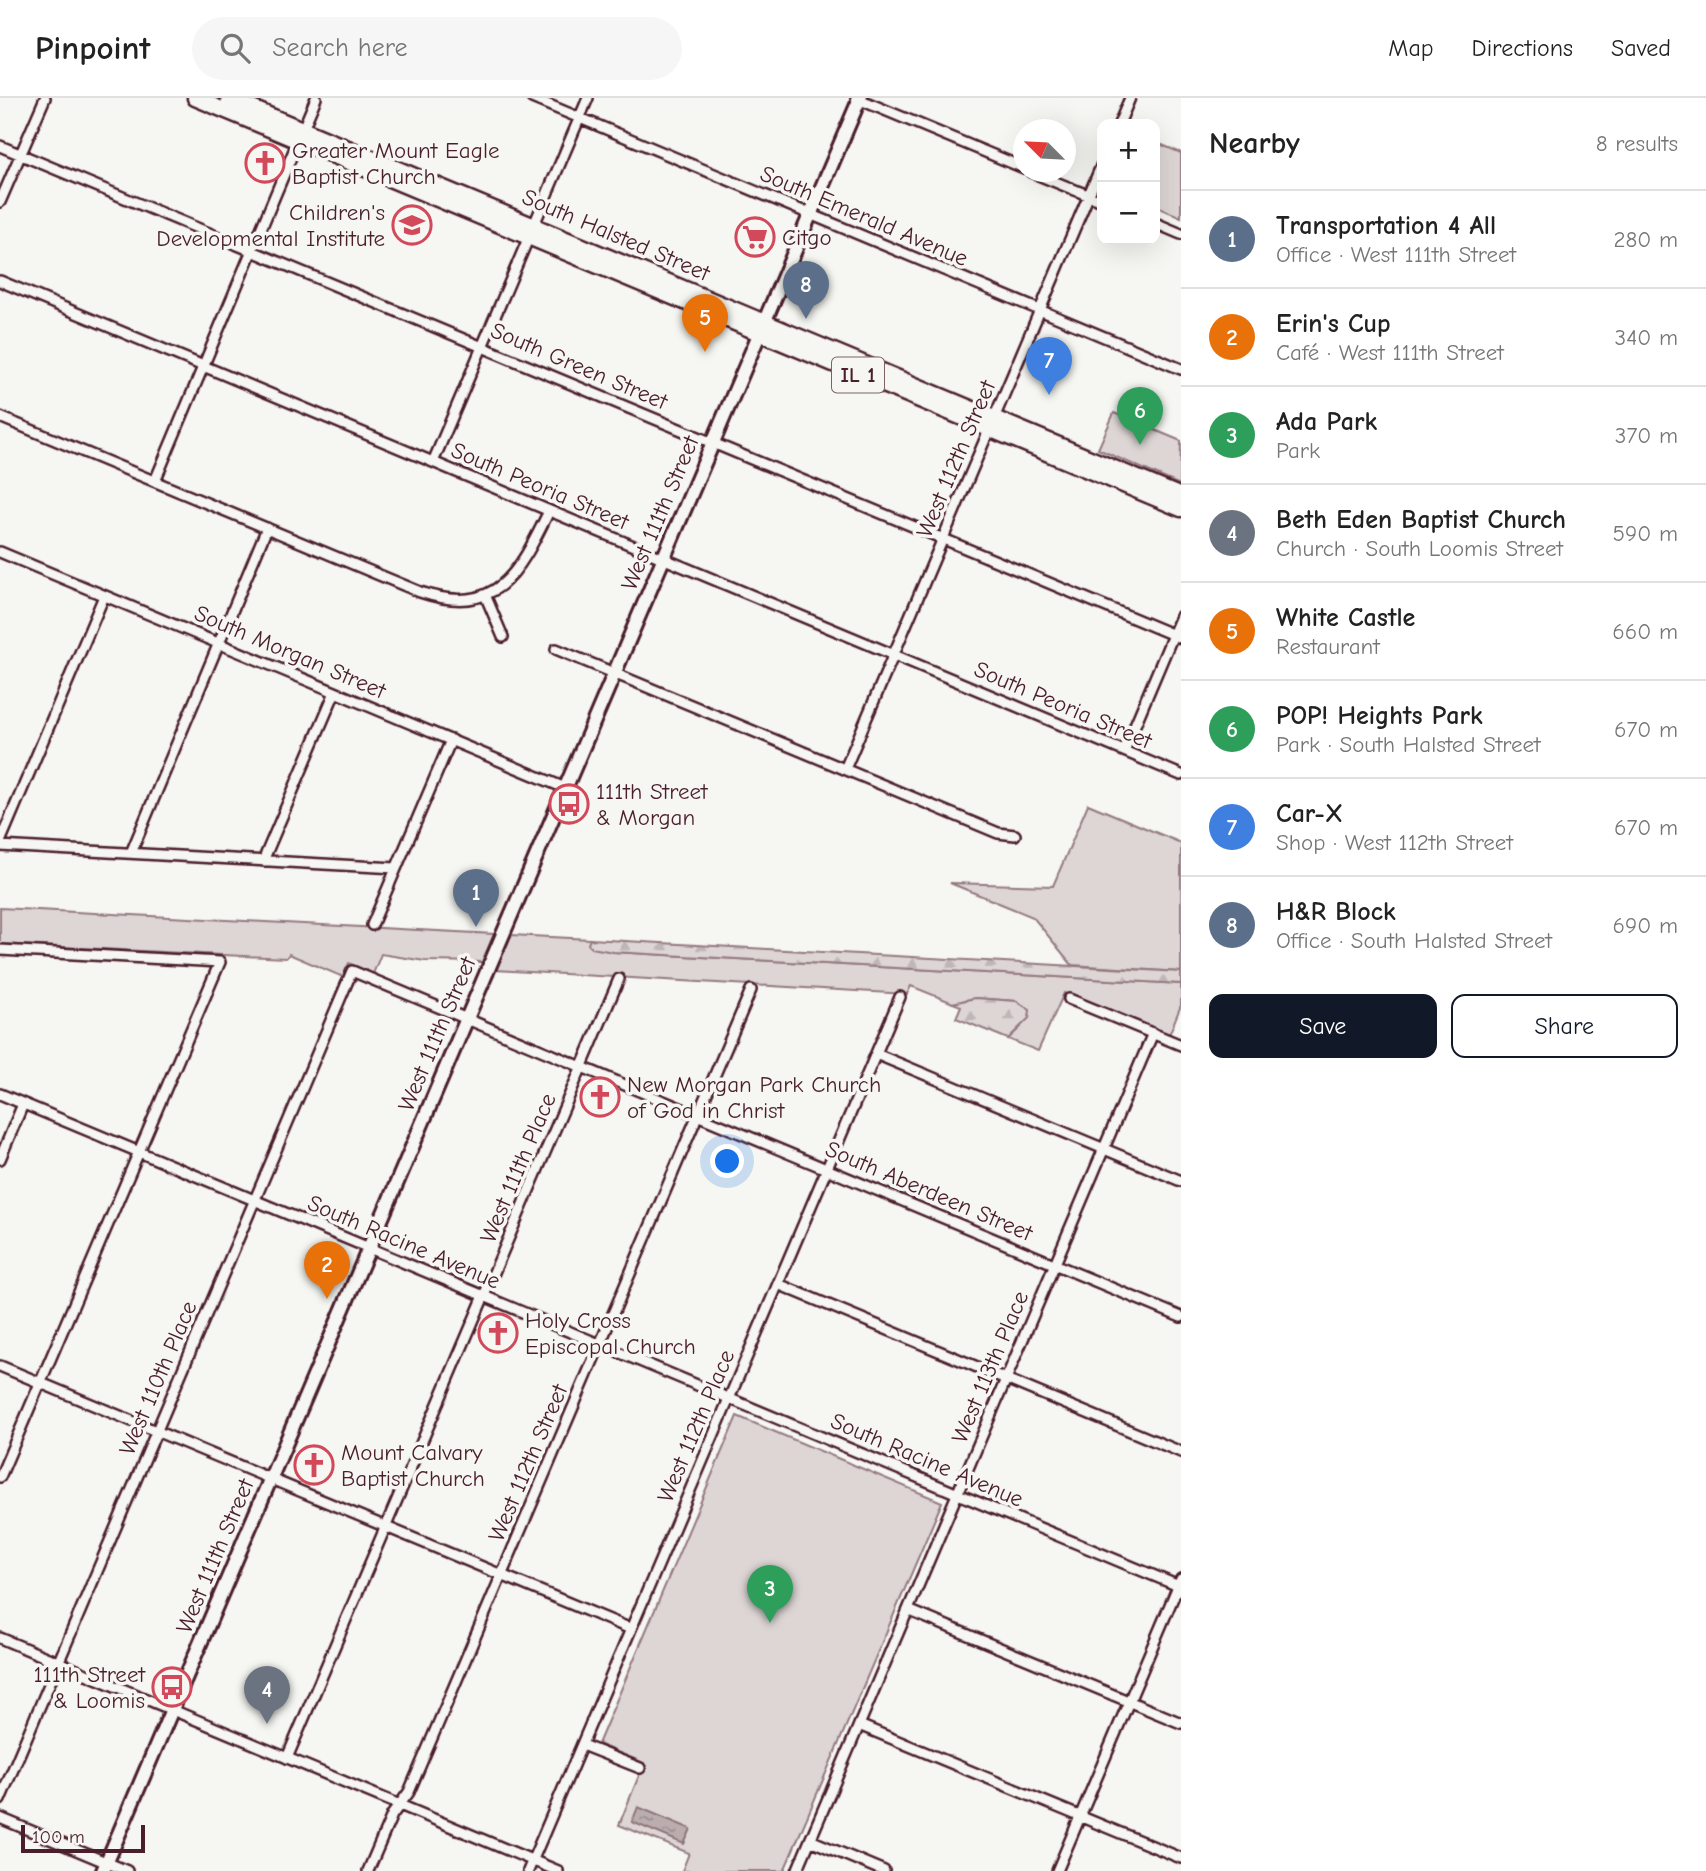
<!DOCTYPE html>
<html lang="en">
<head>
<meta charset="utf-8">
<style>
  :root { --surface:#fff; --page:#f6f6f6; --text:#222; --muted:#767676; --line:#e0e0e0; --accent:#111827 }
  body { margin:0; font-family:"Comic Neue",sans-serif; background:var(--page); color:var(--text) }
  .controls { position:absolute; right:21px; top:21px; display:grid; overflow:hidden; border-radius:14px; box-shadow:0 7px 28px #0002 }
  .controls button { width:63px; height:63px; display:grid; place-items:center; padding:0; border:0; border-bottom:2px solid var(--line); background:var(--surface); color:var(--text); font:35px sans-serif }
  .compass { position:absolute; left:1013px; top:21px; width:63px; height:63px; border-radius:50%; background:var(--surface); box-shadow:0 7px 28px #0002; rotate:294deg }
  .scale { position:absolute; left:21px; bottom:18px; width:124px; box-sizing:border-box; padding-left:7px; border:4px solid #4a1f2b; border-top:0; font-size:19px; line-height:24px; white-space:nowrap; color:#4a1f2b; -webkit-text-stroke:5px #f6f6f2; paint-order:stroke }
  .you { position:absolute; left:728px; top:1064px; width:24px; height:24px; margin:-18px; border:5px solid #fff; border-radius:50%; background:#1a73e8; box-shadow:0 0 0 10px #1a73e833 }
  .badge { display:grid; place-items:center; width:46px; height:46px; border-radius:50%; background:var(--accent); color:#fff; font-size:23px; font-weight:700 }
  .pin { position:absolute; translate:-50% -58px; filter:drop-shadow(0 2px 4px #0008) }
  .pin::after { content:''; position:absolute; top:37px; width:24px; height:21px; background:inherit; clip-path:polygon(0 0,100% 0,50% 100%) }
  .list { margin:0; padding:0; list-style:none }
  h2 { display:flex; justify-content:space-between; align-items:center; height:91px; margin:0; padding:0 28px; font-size:30px }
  h2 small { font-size:23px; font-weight:400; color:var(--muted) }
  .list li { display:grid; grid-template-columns:46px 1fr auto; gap:21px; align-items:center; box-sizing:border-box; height:98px; padding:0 28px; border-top:2px solid var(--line) }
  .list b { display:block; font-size:26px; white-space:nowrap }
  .list p { margin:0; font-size:23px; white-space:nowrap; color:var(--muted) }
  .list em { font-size:23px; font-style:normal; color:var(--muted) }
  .actions { display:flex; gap:14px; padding:21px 28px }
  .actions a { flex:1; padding:16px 0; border:2px solid var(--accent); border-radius:14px; text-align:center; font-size:24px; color:var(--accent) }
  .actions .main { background:var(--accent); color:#fff }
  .icon { flex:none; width:38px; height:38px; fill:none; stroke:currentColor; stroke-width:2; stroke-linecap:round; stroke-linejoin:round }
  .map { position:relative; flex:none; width:1181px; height:1773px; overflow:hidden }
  header { display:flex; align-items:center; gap:42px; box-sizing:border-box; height:98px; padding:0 35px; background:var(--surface); border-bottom:2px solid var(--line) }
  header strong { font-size:33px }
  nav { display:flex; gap:38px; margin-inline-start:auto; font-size:24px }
  .search { width:490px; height:63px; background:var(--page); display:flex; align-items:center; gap:18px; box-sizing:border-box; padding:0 24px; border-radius:38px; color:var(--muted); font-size:26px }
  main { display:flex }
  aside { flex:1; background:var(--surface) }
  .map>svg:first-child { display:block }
</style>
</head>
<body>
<header>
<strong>Pinpoint</strong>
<div class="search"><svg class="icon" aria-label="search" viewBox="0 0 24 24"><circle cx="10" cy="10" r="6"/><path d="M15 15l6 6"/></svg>Search here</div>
<nav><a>Map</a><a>Directions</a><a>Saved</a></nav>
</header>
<main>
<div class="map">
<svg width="1181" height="1773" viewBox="0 0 1181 1773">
  <defs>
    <pattern id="forest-firs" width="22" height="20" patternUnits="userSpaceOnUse" patternTransform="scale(1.75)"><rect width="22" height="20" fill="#ddd6d5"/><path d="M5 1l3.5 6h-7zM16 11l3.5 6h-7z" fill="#bfb7b7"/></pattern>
    <pattern id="water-ripples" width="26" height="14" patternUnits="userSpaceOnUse" patternTransform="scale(1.75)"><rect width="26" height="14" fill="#bbadae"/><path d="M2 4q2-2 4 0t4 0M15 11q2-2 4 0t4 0" fill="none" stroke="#9a8c8e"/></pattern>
  </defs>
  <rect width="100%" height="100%" fill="#f6f6f2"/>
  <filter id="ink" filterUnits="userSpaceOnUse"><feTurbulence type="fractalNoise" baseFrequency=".0143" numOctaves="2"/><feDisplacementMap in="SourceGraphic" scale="14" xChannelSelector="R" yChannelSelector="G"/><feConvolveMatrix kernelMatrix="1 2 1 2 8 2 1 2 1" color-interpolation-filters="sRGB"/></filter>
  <g filter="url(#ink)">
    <path fill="#ddd6d5" stroke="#947a80" stroke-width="2" d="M1155,44l26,11v64l-26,-11z
      M1114,315l67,28 -1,44 -82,-36z
      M1088,706l93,39v129l-109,-7 -39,-48 -83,-34 103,3z
      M0,810l494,26 -12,28 -57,-1 -44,-7 -8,20 -24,-11 -6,14 -54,-23 -3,4 -286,-14z
      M511,837l79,4 -1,5 24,8 568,32v21l-12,30 -105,-42 -26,58 -30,-12 13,-12 -4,-26 -42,-3 -22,5 -42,-17 -4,8 -412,-24z
      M737,1318l205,86 -158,369h-102l7,-18 -70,-28 25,-62 -46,-19z"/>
    <path fill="url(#forest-firs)" stroke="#947a80" stroke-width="2" d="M590,841l591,33v12l-568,-32 -21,-4 -4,-4z
      M975,900l41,3 14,9 -1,8 -21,21 -52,-21 5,-12 -8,-3z"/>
    <path fill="url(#water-ripples)" stroke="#8e747a" stroke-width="2" d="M638,1709l53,22 -7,15 -52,-22z"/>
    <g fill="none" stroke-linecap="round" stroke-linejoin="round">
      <g stroke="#4a1f2b" stroke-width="14">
        <path id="street" d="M532,0l649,271
          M856,0l168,70
          M1119,26l11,-26
          M0,48l1181,492
          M1031,74l71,29
          M0,104l45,-104
          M1155,125l26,11
          M0,183l1181,494
          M0,319l420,175c78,26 99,-20 129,-81
          M433,364l155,-364
          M155,383l161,-383
          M0,454l565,236
          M486,499l17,40
          M556,551l442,184 17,2
          M1124,653l57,-135
          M845,671l257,-605
          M0,744l104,-246
          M0,748l396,22
          M131,755l136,-325
          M263,763l72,-169
          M372,827l79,-185
          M0,852l220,12 -220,515
          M1069,901l112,46
          M876,956l305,127
          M0,996l1181,493
          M0,1061l23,-55
          M778,1186l403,168
          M0,1268l631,263
          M908,1512l273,113
          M0,1540l558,233
          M859,1627l322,133
          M582,1647l58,23
          M287,1660l332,-779
          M0,1702l352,-829 829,346
          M0,1720l127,53
          M810,1742l74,31
          M368,1773l24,-56 17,-23 342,-802
          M528,1773l372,-874
          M797,1773l356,-838
          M1057,1773l124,-292"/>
      </g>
      <g stroke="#4a1f2b" stroke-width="18">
        <path id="secondary" d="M103,1773l757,-1773"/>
      </g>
      <g stroke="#4a1f2b" stroke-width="19">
        <path id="primary" d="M195,0l986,411
          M228,0l953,398"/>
      </g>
      <use href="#street" stroke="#f6f6f2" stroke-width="9"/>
      <use href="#secondary" stroke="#f6f6f2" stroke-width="12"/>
      <use href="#primary" stroke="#f6f6f2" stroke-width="14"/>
    </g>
  </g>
  <defs>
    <g id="church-ring" transform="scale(2.0125)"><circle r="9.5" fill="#f6f6f2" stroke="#d1495b" stroke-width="1.5"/><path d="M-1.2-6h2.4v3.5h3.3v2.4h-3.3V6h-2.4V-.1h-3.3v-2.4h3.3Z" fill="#d1495b"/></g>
    <g id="school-ring" transform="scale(2.0125)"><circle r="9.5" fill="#f6f6f2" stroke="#d1495b" stroke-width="1.5"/><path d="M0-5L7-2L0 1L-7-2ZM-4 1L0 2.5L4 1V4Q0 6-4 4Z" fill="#d1495b"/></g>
    <g id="supermarket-ring" transform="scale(2.0125)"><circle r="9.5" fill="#f6f6f2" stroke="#d1495b" stroke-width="1.5"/><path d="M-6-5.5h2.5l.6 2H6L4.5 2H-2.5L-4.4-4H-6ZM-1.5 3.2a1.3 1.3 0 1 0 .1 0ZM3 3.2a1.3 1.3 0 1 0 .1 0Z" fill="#d1495b"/></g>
    <g id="bus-ring" transform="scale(2.0125)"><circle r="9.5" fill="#f6f6f2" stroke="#d1495b" stroke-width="1.5"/><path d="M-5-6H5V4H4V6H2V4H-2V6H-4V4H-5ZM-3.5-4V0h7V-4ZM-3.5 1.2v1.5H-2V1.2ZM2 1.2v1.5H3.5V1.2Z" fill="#d1495b"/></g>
  </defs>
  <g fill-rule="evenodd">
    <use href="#church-ring" x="265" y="65"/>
    <use href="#school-ring" x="412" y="127"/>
    <use href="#supermarket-ring" x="755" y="139"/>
    <use href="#bus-ring" x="569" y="706"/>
    <use href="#church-ring" x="600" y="999"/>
    <use href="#church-ring" x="498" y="1235"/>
    <use href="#church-ring" x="314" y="1367"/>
    <use href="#bus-ring" x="172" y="1589"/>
  </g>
  <g text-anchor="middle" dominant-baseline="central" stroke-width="7" stroke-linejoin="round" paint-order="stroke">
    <rect fill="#f6f6f2" stroke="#7e6067" stroke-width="2" x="832" y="259.5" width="52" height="35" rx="5"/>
    <g font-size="21" font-weight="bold" fill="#4a1f2b">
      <text x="858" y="277">IL 1</text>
    </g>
    <g font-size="23" fill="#4a1f2b" stroke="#f6f6f2" text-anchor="start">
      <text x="292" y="52">Greater Mount Eagle<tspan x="292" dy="26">Baptist Church</tspan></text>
      <text x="385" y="114" text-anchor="end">Children's<tspan x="385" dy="26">Developmental Institute</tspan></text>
      <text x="782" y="139">Citgo</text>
      <text x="596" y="693">111th Street<tspan x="596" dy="26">&amp; Morgan</tspan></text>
      <text x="627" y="986">New Morgan Park Church<tspan x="627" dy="26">of God in Christ</tspan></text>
      <text x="525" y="1222">Holy Cross<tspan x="525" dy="26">Episcopal Church</tspan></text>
      <text x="341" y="1354">Mount Calvary<tspan x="341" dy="26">Baptist Church</tspan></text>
      <text x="145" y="1576" text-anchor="end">111th Street<tspan x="145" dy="26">&amp; Loomis</tspan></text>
    </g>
    <g font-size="23" fill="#4a1f2b" stroke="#f6f6f2">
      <text transform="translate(864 118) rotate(23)">South Emerald Avenue</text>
      <text transform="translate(616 137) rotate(23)">South Halsted Street</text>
      <text transform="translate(579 268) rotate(23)">South Green Street</text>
      <text transform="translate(956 361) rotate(-67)">West 112th Street</text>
      <text transform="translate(540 388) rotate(23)">South Peoria Street</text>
      <text transform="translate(660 415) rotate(-67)">West 111th Street</text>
      <text transform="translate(290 554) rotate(23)">South Morgan Street</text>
      <text transform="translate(1063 607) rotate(23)">South Peoria Street</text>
      <text transform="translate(437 936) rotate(-67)">West 111th Street</text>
      <text transform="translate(518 1070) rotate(-67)">West 111th Place</text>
      <text transform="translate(929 1093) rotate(23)">South Aberdeen Street</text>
      <text transform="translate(404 1144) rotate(23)">South Racine Avenue</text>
      <text transform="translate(990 1269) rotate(-67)">West 113th Place</text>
      <text transform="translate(158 1280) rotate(-67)">West 110th Place</text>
      <text transform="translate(696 1328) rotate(-67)">West 112th Place</text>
      <text transform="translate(927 1362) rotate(23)">South Racine Avenue</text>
      <text transform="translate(528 1365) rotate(-67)">West 112th Street</text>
      <text transform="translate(215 1458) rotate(-67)">West 111th Street</text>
    </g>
  </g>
</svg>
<div class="controls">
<button>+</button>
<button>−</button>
</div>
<svg class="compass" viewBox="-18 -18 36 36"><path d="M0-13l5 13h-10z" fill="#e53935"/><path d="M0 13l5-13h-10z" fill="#767676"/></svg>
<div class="scale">100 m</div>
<div class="you"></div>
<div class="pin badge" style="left:476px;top:829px;background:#5c6f8a">1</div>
<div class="pin badge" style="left:327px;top:1201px;background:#e8710a">2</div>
<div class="pin badge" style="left:770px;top:1525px;background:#2e9e5b">3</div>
<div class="pin badge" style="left:267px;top:1626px;background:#6b7280">4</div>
<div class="pin badge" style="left:705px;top:254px;background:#e8710a">5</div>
<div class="pin badge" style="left:1140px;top:347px;background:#2e9e5b">6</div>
<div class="pin badge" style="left:1049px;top:297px;background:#3f7fe0">7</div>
<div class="pin badge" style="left:806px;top:221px;background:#5c6f8a">8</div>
</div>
<aside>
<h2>Nearby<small>8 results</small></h2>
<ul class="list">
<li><span class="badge" style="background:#5c6f8a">1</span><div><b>Transportation 4 All</b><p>Office · West 111th Street</p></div><em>280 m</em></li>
<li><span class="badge" style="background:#e8710a">2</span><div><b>Erin's Cup</b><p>Café · West 111th Street</p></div><em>340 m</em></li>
<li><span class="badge" style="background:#2e9e5b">3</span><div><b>Ada Park</b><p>Park</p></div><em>370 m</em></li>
<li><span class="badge" style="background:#6b7280">4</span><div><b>Beth Eden Baptist Church</b><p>Church · South Loomis Street</p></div><em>590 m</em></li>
<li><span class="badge" style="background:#e8710a">5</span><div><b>White Castle</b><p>Restaurant</p></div><em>660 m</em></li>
<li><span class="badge" style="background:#2e9e5b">6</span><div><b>POP! Heights Park</b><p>Park · South Halsted Street</p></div><em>670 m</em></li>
<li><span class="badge" style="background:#3f7fe0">7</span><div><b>Car-X</b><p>Shop · West 112th Street</p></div><em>670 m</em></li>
<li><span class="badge" style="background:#5c6f8a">8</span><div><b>H&amp;R Block</b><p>Office · South Halsted Street</p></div><em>690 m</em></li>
</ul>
<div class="actions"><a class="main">Save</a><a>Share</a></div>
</aside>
</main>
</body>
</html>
